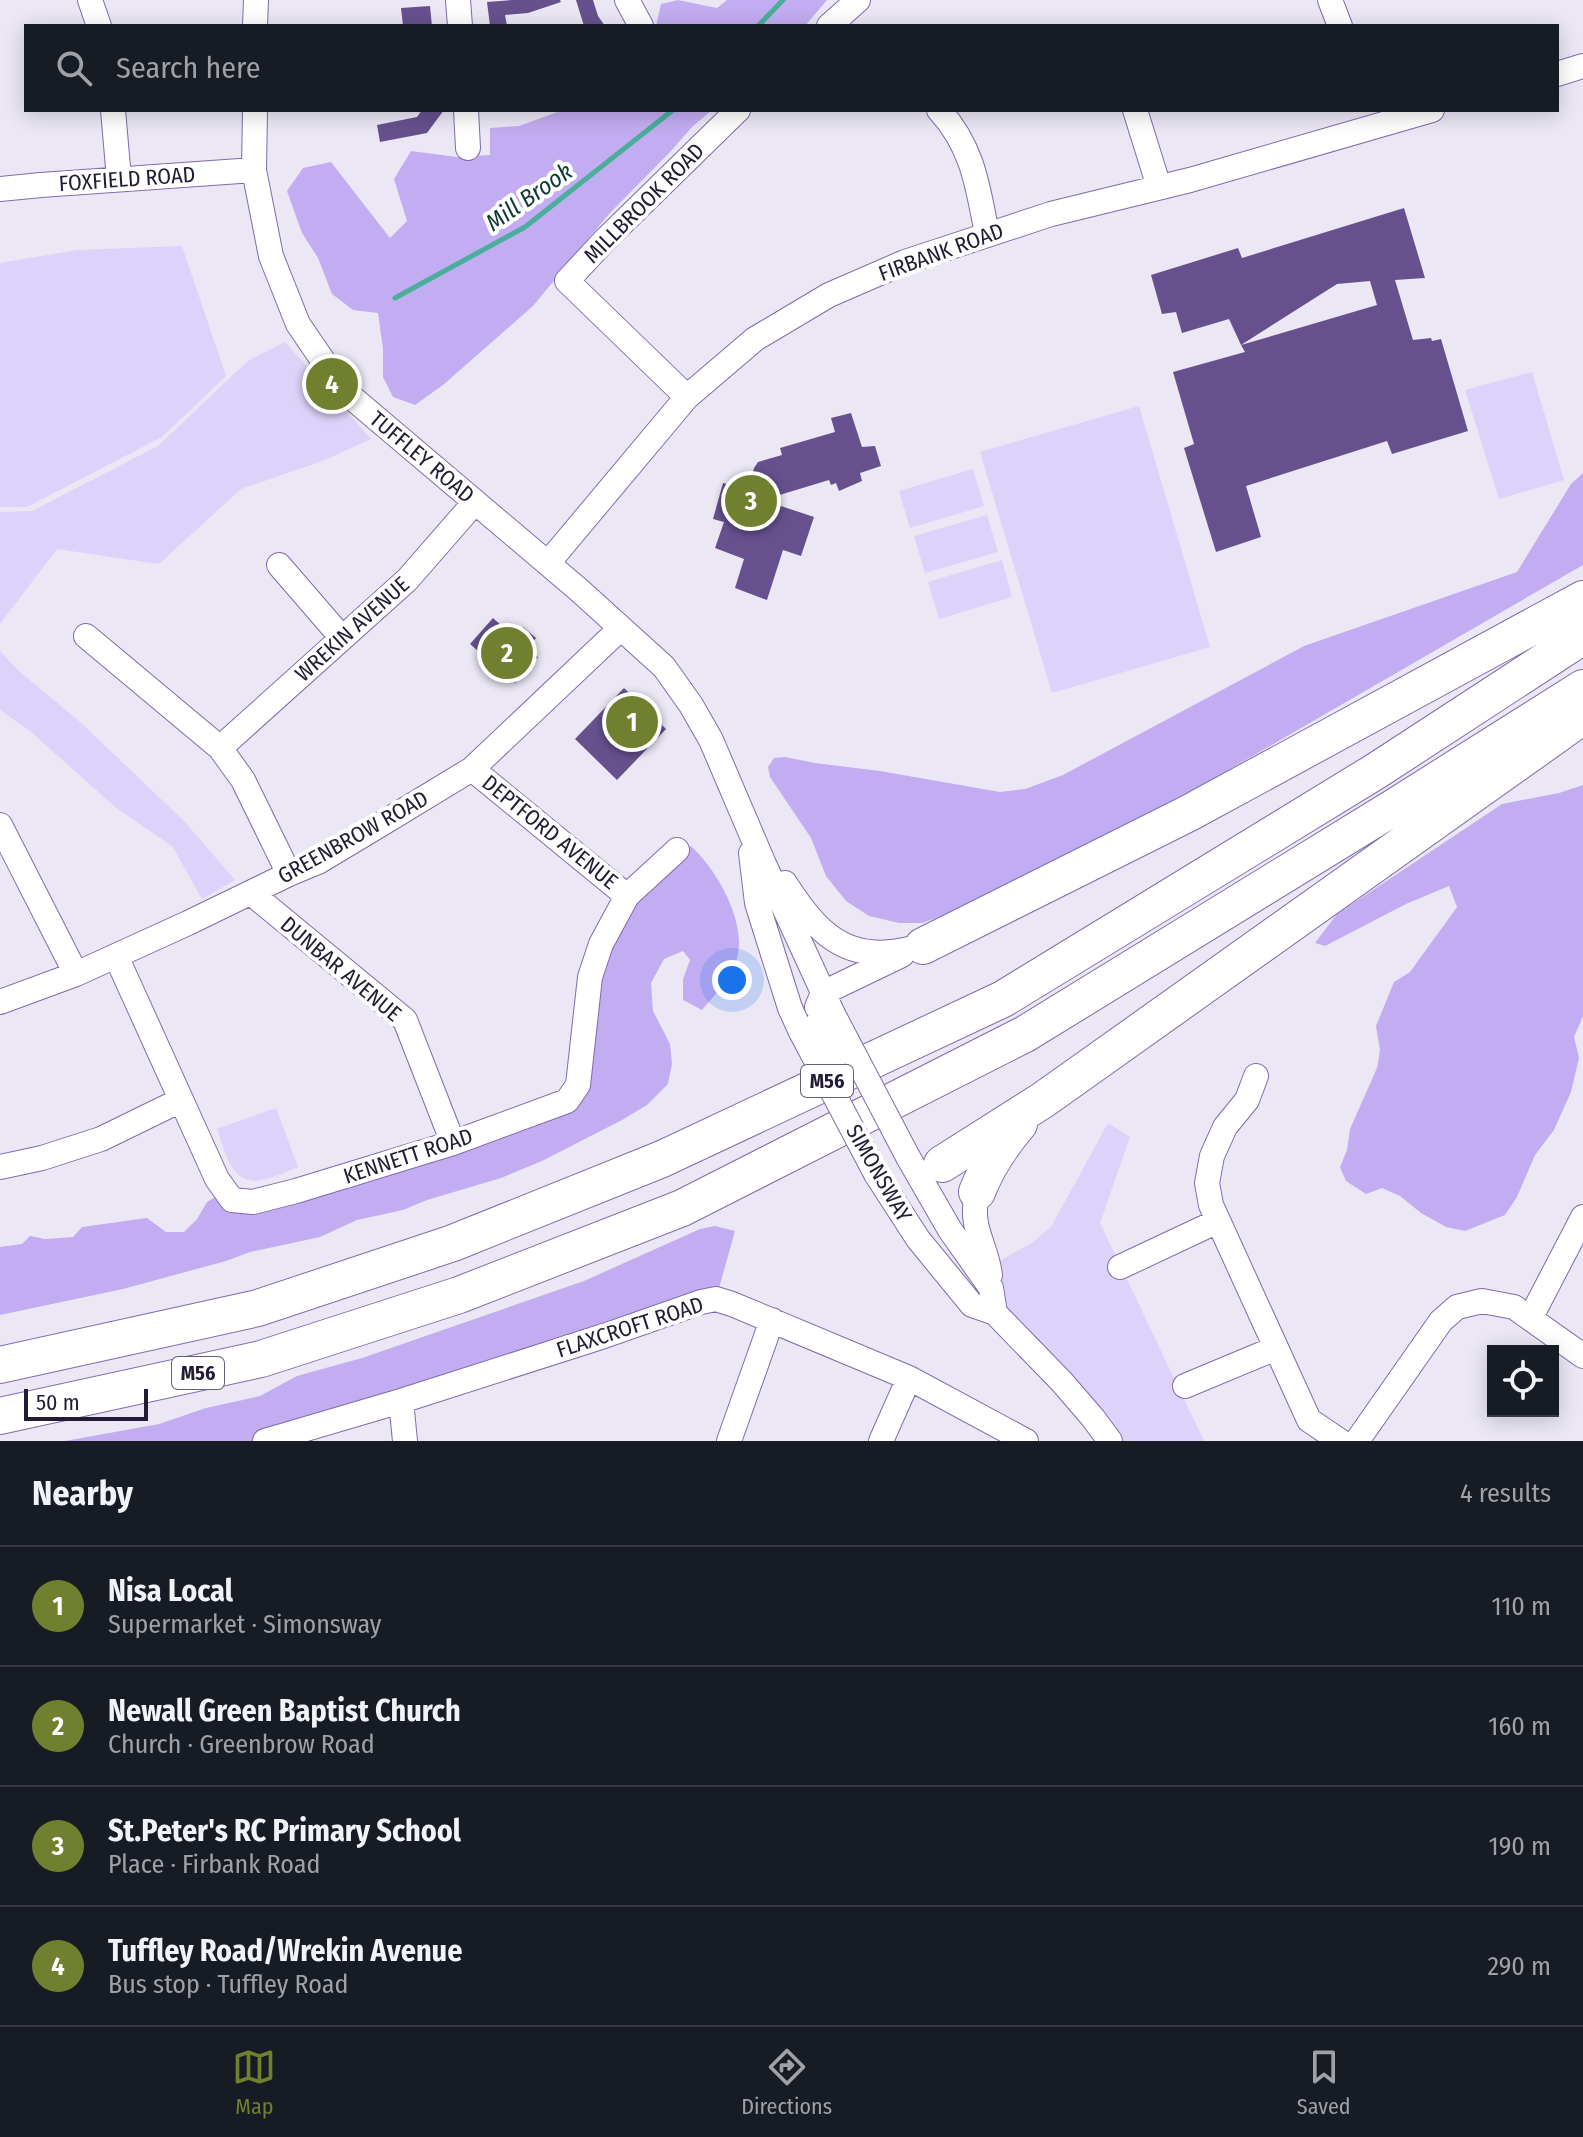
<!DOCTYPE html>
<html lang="en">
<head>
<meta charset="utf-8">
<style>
  :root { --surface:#171b24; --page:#242831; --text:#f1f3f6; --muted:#9ea1a6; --line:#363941; --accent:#71802e }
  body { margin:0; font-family:"Fira Sans Condensed",sans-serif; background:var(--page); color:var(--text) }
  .controls { position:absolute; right:24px; bottom:24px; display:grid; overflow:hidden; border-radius:0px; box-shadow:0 4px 20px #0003 }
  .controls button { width:72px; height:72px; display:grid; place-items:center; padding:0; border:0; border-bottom:2px solid var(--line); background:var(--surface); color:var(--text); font:40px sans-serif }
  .scale { position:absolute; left:24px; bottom:20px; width:124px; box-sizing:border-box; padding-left:8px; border:4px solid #231b34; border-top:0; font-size:22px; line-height:28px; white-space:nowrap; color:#231b34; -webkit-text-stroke:6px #fff; paint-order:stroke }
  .you { position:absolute; left:732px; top:980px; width:28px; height:28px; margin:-20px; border:6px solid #fff; border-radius:50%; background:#1a73e8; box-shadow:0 0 0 12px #1a73e833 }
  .badge { display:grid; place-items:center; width:52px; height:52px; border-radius:50%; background:var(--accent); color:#fff; font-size:26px; font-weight:700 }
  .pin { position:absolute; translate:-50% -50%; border:4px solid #fff; box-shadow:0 2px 8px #0006 }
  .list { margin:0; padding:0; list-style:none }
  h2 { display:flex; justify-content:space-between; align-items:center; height:104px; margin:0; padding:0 32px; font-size:34px }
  h2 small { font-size:26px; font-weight:400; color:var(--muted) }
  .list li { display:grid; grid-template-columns:52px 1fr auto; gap:24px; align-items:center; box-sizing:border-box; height:120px; padding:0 32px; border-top:2px solid var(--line) }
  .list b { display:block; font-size:30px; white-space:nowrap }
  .list p { margin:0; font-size:26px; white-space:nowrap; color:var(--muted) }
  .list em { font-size:26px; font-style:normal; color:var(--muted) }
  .icon { flex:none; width:44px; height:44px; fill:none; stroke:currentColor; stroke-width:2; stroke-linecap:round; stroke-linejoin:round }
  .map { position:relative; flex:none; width:1583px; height:1441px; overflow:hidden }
  .search { position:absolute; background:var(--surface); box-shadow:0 4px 20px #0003; left:24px; right:24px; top:24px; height:88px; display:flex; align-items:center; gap:20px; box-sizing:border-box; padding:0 28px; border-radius:0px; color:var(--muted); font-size:30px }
  .sheet { height:584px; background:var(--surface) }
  nav { display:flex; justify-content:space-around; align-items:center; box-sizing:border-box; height:112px; border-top:2px solid var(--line); background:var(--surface); font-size:22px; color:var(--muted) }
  nav a { display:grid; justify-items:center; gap:4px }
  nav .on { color:var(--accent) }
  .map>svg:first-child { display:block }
</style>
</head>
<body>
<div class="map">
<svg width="1583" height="1441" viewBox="0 0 1583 1441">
  <rect width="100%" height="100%" fill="#ebe7f5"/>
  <path fill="#ddd2f9" d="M182,246l44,130 -64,61 -135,70h-27v-244l78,-13z
    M285,342l86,97 -46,21 -84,29 -82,75 -102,-15 -57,75v-112l32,-1 126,-65 91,-86z
    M1532,372l32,108 -65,19 -34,-109z
    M1139,406l71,241 -158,46 -72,-241z
    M973,469l11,37 -74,22 -11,-37z
    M987,515l11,37 -73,21 -11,-37z
    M1002,560l10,37 -73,22 -11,-37z
    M0,651l20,21 59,49 105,100 51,59 -33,19 -29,-52 -58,-40 -85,-76 -30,-21z
    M276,1108l22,59c-11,4 -24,11 -36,13 -31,6 -37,-29 -45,-51z
    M1108,1123l22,14 -30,86 104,218h-94l-115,-128 4,-52 33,-18 19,-16z"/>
  <path fill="#c3adf2" d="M678,0l39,8 10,-8h100l-22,26h-149l5,-22z
    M563,110h149l-20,17 -21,24 -62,63 -76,92 -90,79 -28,20 -22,-8 -10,-20v-28l-5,-36 -25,-3 -21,-16 -14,-36 -16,-25 -15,-42 16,-23 28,-6 59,76 17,-17 -13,-42 17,-28 46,6 33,-2v-27l29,-2z
    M1583,473v92l-372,215 -241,126 -48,17h-23l-30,-7 -23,-15 -20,-25 -15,-38 -41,-61 -2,-10 6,-9 11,-1 30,6 65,8 120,21 25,-3 38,-14 241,-129 213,-74 54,-88z
    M1583,785v231l-9,21 5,21 -8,34 -17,38 -19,25 -18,42 -12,18 -40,16 -19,-4 -25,-14 -21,-17 -18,-8 -16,6 -20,-13 -6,-14 7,-17 3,-21 27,-61 3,-18 -4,-24 18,-44 16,-10 47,-65 -8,-21 -43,18 -81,42 -10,-3 22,-29 165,-110 57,-11z
    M691,846c26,24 56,76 46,112 -6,20 -22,37 -35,52l-19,-10v-21l7,-19 -7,-9 -19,8 -13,24 2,28 17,33 2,20 -4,20 -21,21 -25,15 -80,41 -41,17 -74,22 -24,10 -46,10 -37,17 -70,15 -24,9 -103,28 -123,26v-68l22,-3 8,-8 15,3 28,-2 9,-10 65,-9 19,14h18l13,-13 10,-17 18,-11 7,9 335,-99 34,-157 76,-94z
    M715,1226l20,5 -19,68 -451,142h-200l94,-17 47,-16 54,-12 37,-20 65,-18 222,-77 116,-52z"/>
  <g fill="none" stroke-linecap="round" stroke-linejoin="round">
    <path stroke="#4aae9a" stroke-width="5" d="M758,26l25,-26
      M395,298l130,-71 148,-117"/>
  </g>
  <path fill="#66518e" d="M512,0h48l1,2 -33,11 -23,2 2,11h-17l-3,-24z
    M576,0h17l5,16 7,10h-21z
    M430,6l2,20h-29l-2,-18z
    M422,110h22l-17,23 -47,9 -3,-17 40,-8z
    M1404,208l21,70 -30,2 18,60 18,-2 1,3 9,-2 27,92 -76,23 -5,-13 -141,45 15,51 -45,15 -32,-104 10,-4 -21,-72 72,-20 -4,-7 136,-40 -7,-24 -33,3 -96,61 -12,-26 -47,14 -6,-21 -14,2 -11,-39 87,-27 4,10z
    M851,413l11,34 13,-1 6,20 -21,7 2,8 -23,10 -3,-8 -5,2 -2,-5 -66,20 51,17 -13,39 -18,-6 -16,50 -32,-12 9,-29 -29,-11 9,-26 -11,-3 10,-36 26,7 5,-22 4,-6 24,-7 -2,-7 55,-16 -4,-14z
    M493,618l21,19 9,-10 13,11 -8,10 10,9 -23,26 -45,-39z
    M624,688l42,41 -49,51 -42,-41z"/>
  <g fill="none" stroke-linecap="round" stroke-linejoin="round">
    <g stroke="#806baa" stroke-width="26">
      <path id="minor" d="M90,0l9,26
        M458,0l2,26
        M627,0l14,26
        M1330,0l10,26
        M255,26l1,-26
        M829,26l29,-26
        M1557,74l26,-8
        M113,110l6,69
        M255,110l-1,60 17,86 27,68 45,66 236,200 85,77 27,38 20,35 53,124 69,150
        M466,110l2,38
        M939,110c34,37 39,77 48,124
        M1135,110l24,77
        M0,189l41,-4 213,-15
        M687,397l-120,-116 38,-41 133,-130
        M548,563l139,-166 68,-58 74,-44 76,-33 146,-48 139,-34 242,-70
        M279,565l63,73
        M86,636l134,112 23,32 46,94
        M220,748l187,-168 68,-78
        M472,769l155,127
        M0,825l76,149
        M751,853l6,50 33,105 11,24
        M785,883c26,40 52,75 106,69 11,-1 21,-4 32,-6
        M251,893l154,127 48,123
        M116,956l101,223 15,21 21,2 43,-11 157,-48 114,-42 11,-16 12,-108 11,-33 26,-48 50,-46
        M0,1002l76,-28 112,-51 101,-49 29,-12 60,-36 94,-57 149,-141
        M817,1007l6,-14 79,-38
        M1256,1076l-9,24 -22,27 -13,29 -5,27 4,22 98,215 31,21
        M908,1157l42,73 41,58 4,25
        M0,1167l42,-9 59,-19 80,-39
        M876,1174l42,65 54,66 23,8 67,69 31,36 17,23
        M977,1192c-8,37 9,51 13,83
        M1120,1267l98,-46
        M1531,1317l52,-100
        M1185,1386l91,-38
        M401,1401l4,40
        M265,1441l136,-40 203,-65 97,-34 15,-3 16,5 177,74 117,63
        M729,1441l43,-121
        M881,1441l28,-63
        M1357,1441l84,-120 16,-14 25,-6 32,6 69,49"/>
    </g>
    <g stroke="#806baa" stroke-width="38">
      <path id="highway" d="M923,946l266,-133 394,-214
        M942,1164l101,-64 540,-384
        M977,1192c10,-26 24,-47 42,-68
        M0,1365l258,-57 195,-65 209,-84 341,-160 373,-228 207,-135
        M0,1416l261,-57 198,-64 223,-87 343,-174 371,-228 187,-118"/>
    </g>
    <use href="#minor" stroke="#fff" stroke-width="24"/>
    <use href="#highway" stroke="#fff" stroke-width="36"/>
    <g stroke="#806baa" stroke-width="26" stroke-linecap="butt">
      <path id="minor-bridge" d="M833,1014l75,143
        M817,1024l16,38
        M801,1032l75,142"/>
    </g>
    <use href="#minor-bridge" stroke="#fff" stroke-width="24"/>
  </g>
  <g text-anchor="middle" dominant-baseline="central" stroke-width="8" stroke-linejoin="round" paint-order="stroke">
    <g fill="#fff" stroke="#655f71" stroke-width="2">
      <rect x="801" y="1065" width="52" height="32" rx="6"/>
      <rect x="172" y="1357" width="52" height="32" rx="6"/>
    </g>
    <g font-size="20" font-weight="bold" fill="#231b34">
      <text x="827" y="1081">M56</text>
      <text x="198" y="1373">M56</text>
    </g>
    <g font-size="22" fill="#231b34" stroke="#fff">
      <text transform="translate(127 179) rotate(-4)">FOXFIELD ROAD</text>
      <text transform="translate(644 203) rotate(-45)">MILLBROOK ROAD</text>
      <text transform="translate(941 252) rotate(-20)">FIRBANK ROAD</text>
      <text transform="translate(422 457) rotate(40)">TUFFLEY ROAD</text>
      <text transform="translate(352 629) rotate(-42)">WREKIN AVENUE</text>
      <text transform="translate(550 832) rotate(39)">DEPTFORD AVENUE</text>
      <text transform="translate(353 837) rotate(-29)">GREENBROW ROAD</text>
      <text transform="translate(341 969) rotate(40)">DUNBAR AVENUE</text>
      <text transform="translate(408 1156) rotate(-18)">KENNETT ROAD</text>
      <text transform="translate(879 1173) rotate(60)">SIMONSWAY</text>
      <text transform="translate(630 1327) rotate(-18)">FLAXCROFT ROAD</text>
    </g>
    <g font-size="24" font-style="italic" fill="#0b3a31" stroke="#fff">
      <text transform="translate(529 197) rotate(-35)">Mill Brook</text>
    </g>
  </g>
</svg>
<div class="controls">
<button><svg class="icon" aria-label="locate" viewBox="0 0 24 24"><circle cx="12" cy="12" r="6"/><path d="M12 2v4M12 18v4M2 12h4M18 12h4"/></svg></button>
</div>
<div class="scale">50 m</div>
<div class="you"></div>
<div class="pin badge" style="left:632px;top:722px">1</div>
<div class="pin badge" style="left:507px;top:653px">2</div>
<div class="pin badge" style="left:751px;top:501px">3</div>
<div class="pin badge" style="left:332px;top:384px">4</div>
<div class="search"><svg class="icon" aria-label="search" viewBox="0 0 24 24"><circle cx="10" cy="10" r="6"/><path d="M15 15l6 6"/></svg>Search here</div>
</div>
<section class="sheet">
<h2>Nearby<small>4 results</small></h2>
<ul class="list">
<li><span class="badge">1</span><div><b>Nisa Local</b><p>Supermarket · Simonsway</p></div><em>110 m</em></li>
<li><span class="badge">2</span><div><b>Newall Green Baptist Church</b><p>Church · Greenbrow Road</p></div><em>160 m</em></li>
<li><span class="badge">3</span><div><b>St.Peter's RC Primary School</b><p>Place · Firbank Road</p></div><em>190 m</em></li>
<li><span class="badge">4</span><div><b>Tuffley Road/Wrekin Avenue</b><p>Bus stop · Tuffley Road</p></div><em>290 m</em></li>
</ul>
</section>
<nav>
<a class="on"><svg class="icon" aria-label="map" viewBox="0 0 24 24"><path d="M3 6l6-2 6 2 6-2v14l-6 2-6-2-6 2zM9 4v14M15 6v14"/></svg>Map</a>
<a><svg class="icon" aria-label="directions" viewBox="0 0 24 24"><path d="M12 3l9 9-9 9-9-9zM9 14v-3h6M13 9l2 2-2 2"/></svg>Directions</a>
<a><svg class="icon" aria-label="saved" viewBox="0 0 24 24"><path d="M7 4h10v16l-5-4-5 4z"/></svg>Saved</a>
</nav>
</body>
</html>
